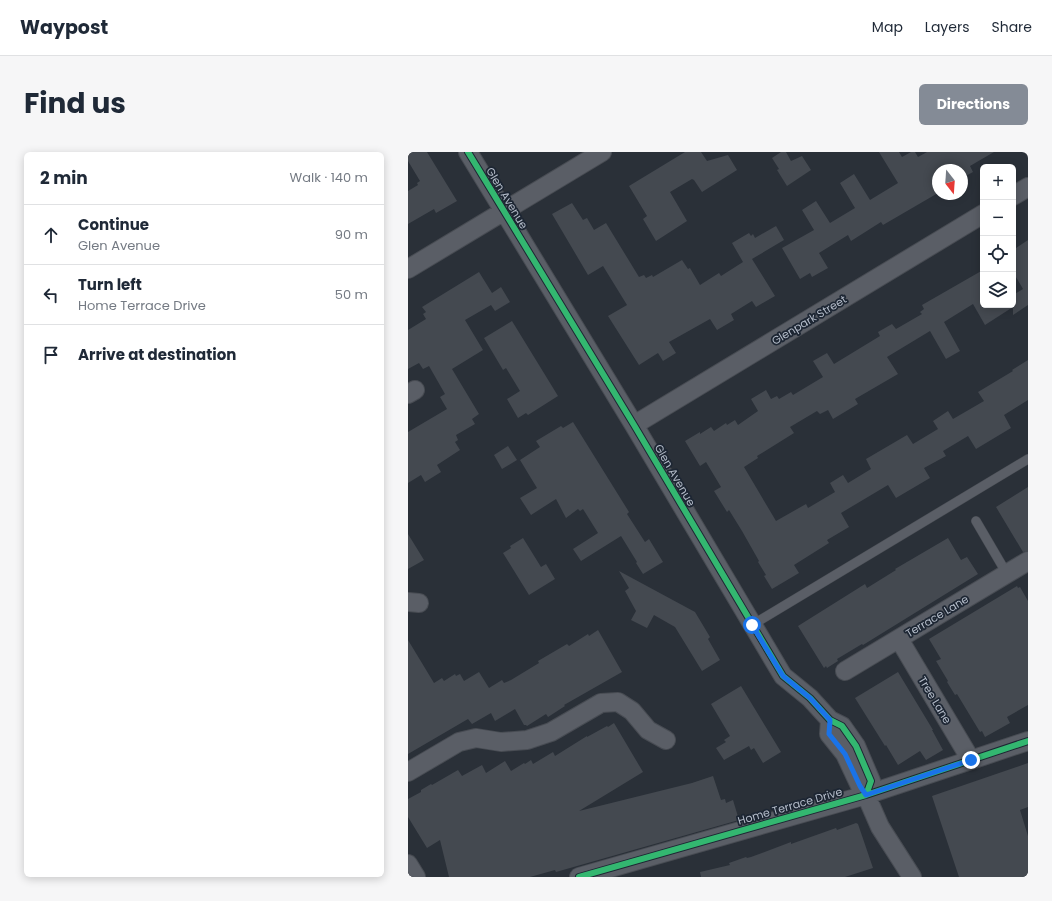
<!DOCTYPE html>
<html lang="en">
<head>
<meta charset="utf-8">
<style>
  :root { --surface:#fff; --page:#f6f6f7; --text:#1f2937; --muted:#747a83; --line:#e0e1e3; --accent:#848b96 }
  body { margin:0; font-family:Poppins,sans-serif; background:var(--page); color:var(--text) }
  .controls { position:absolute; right:12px; top:12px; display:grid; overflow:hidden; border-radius:6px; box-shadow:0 2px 10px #0003 }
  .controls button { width:36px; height:36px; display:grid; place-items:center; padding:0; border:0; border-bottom:1px solid var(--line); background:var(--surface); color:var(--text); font:20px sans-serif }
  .compass { position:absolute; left:524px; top:12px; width:36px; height:36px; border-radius:50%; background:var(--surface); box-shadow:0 2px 10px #0003; rotate:163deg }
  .stop { position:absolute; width:12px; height:12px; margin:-9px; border:3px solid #1a73e8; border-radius:50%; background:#fff }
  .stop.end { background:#1a73e8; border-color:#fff; box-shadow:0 1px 4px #0008 }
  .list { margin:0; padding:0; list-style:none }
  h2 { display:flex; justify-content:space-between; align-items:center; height:52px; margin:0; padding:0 16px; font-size:17px }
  h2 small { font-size:13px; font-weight:400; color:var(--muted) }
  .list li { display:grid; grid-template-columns:26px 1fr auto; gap:12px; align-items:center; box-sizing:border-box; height:60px; padding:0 16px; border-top:1px solid var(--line) }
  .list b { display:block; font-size:15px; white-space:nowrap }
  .list p { margin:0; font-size:13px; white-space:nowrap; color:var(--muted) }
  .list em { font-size:13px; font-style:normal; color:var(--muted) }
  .icon { flex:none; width:22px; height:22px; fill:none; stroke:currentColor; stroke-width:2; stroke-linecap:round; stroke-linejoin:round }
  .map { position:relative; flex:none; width:620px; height:725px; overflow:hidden; border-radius:6px }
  header { display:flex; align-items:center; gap:24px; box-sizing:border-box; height:56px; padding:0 20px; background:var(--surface); border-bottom:1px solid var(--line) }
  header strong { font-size:19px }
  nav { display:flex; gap:22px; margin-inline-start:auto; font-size:14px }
  .intro { display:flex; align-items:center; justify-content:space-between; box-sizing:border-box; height:96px; padding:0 24px }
  h1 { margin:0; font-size:28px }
  .button { padding:10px 18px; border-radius:6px; background:var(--accent); color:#fff; font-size:14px; font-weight:700 }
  main { display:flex; gap:24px; padding:0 24px }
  aside { flex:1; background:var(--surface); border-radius:6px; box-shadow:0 2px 10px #0003 }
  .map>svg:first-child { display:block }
</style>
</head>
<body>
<header>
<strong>Waypost</strong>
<nav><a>Map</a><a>Layers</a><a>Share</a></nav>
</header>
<div class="intro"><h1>Find us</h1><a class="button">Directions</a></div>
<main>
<aside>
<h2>2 min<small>Walk · 140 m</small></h2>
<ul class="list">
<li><svg class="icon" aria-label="ahead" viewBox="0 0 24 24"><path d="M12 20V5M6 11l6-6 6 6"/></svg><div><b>Continue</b><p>Glen Avenue</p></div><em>90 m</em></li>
<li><svg class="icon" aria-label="left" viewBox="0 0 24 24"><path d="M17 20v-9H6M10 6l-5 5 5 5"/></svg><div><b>Turn left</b><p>Home Terrace Drive</p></div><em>50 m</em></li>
<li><svg class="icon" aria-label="arrive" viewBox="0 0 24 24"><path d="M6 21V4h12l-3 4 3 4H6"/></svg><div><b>Arrive at destination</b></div></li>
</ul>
</aside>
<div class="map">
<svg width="620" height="725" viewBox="0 0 620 725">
  <rect width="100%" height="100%" fill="#2a3038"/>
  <path fill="#444950" d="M0,0h19l30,49 -21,12 -2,-4 -26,15v-33l10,-6 -1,-2 3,-2 -12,-20z
    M277,0h16l6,9 21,-6 9,15 -35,22 -8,-12 -2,-1 -22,13 17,29 -31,20 -13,-22 4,-3 -18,-30z
    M373,0h5l5,9 11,-5 9,14 -24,16 -10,-16 2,-1 -7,-11z
    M471,0h20l3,5 9,-5h4l3,5 9,-5h67l-24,14 3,6 -11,6v-8h-24v23l-55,32 -2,-3 -30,19 -3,-6 -29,18 9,15 -16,9 -2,-4 -10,6 -18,-31 32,-18 -12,-20 14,-9 14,22 25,-15 -15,-25 14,-9 16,26 28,-17z
    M164,51l11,17 4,-2 7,12 12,-7 33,54 5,-2 2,3 6,-3 1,2 29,-17 6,9 2,-1 10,17 19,-12 2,3 22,-14 -11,-19 17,-10 2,3 2,-2 2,4 21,-12 8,14 -32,19 23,37 -19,11 -4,-6 -21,13 3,6 -17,10 -7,-11 -41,23 7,11 -13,8 -5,-8 -19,12 -31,-49 19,-11 -24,-39 -15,9 -36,-61z
    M620,88v65l-15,10v-8l-28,18 -12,-21 -29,18 16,29 -14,8 -16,-28 -43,26 11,17 -43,25 3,5 -25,15 -5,-9 -8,4 -3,-3 -27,16 4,6 -37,23 1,2 -14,9 32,54 30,-17 2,4 27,-16 -5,-9 13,-8 5,8 23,-14 -5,-10 41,-24 6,9 25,-15 -5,-8 15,-10 5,8 31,-18 -6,-9 35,-21 -1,-1 16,-10v40l-24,15 7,13 -35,21 -8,-13 -25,15 3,5 -22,12 6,10 -34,20 -8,-13 -47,28 8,14 -22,13 2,3 -35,22 5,8 -27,16 -8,-13 2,-1 -8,-13 1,-1 -17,-30 -13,-21 -2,2 -13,-21 7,-4 -15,-25 -6,4 -15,-25 15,-9v2l11,-7 3,4 12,-8 1,2 8,-5 3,5 20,-14 -7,-12 15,-9 5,9 6,-3 2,3 12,-7 2,3 30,-18 -10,-16 14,-8 7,11 46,-28 -2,-4 14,-8 4,5 26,-15 -2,-2 4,-3 -2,-4 61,-35v35h30v-10l10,-6 -10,-17v-22z
    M71,120l13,21 9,-6 9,15 -15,9 -4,-6 -26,15 18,30 -31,19 27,45 -7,5 3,5 -19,11 2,5 -3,2 5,8 -23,15 4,7 -16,10 -4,-7 -13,8v-51l39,-23 -7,-12 5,-3 -16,-28 -6,3 -4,-6 -11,6v-39l18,-11 -3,-5 3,-2 -4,-5z
    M104,169l46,75 -30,19 -2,-2 -8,5 -11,-19 13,-8 -14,-23 -3,2 -19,-32z
    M165,270l56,90 -2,2 18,28 4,-3 14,23 -20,12 -7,-11 1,-1 -16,-26 -40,25 -8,-12 25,-16 -15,-24 -3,2 -2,-2 -12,9 -10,-19 -25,16 -11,-17 17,-10 -17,-28 20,-13 -4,-6 25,-15 2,2z
    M100,294l9,14 -15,9 -8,-14z
    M620,335v64l-5,1 -27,-45z
    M0,382l16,26 -16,9z
    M115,386l18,29 5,-3 9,15 -26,16 -26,-42 8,-5 -1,-2z
    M540,386l13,22 6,-3 11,17 -115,71 -1,-1 -25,15 1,2 -11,7 -1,-2 -2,2 -26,-42 67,-42 2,4 29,-18 -1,-1z
    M211,419l76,41 15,25 -2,2 12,21 -18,11 -27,-44 -21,-12 -7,13 -16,-8 5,-9 -11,-20 4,-3z
    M609,434l1,2 2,-1 8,14v104l-21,12 3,6 -25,14 -3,-6 -2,1 -23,-38 -2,1 -8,-13 1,-1 -12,-20 5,-2 -12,-20z
    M190,478l24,42 -58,33 1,1 -17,11 -2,-3 -19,12 -1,-1h-2l-9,-16 -20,12 -4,-8 -19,11 -4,-5 -60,35v-114l26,43 8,-5 2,3 11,-7 1,2 4,-2 4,7 15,-9 10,16 13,-8 2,3 7,-3 28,-17 -1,-2 29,-17 2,2 19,-12 1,2z
    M490,520l35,58h-1l11,20 -17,10 -6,-9 -22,14 -12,-20 -1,1 -30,-48z
    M333,534l40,66 -18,11 -9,-15 -3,2 -2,-4 -25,14 -8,-12 10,-6 -2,-2 6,-4 -19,-32z
    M206,571l29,49 -64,39 113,-28 21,-7 8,24 4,-1 1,4 7,-3 6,20 -183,52 -1,-2 -25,7h-81l-9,-37 -13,8 -19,-31v-18l13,-7v-2l10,-6 1,1 26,-15 4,6 20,-11 4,8 19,-12 6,10 13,-8 1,1 6,-4 2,4 20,-12 2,4 32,-20v1l20,-11 1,1z
    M620,611v44l-8,3 8,26v41h-69l-27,-81z
    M448,671l2,1 15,44 -28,9h-144l-1,-5 30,-7 -1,-2 17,-6 1,1 4,-1 40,-15v2l45,-16 1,2z"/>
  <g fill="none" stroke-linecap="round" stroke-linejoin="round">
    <g stroke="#484c53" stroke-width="10">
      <path id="service" d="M568,369l31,53
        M344,473l276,-166"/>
    </g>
    <g stroke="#484c53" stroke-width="20">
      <path id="minor" d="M60,0l166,273 149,251 27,22 20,22 12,6 14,20 15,35 -5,14
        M605,44l15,-9
        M0,117l194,-117
        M0,242l7,-4
        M226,273l349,-211
        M0,450l11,1
        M491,487l72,121
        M437,519l183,-110
        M422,568l-1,14 16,20 15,32 6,9 14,32 32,50
        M0,620l51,-30 17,-4 25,4 26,-2 24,-8 50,-29 17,-1 14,9 16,19 18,10
        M0,712l8,13
        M171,725l287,-82 162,-54"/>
    </g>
    <use href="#service" stroke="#5a5e66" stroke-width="9"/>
    <use href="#minor" stroke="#5a5e66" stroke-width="18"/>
    <g stroke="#1d2633" stroke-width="8">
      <path id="cycleway" d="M60,0l166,273 149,251 27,22 20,22 12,6 14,20 15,35 -5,14
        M171,725l287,-82 162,-54"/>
    </g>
    <use href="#cycleway" stroke="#33b770" stroke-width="6"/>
  </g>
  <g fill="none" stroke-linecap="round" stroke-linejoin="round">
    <path stroke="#1a73e8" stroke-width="5" d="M344,473l31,51 27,22 20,22 -1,14 16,20 15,32 6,9 105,-35"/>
  </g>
  <g text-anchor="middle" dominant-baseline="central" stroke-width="3.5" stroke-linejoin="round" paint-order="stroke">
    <g font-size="11" fill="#b4bcc9" stroke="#1d2633">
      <text transform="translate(99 46) rotate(59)">Glen Avenue</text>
      <text transform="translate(401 168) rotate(-31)">Glenpark Street</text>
      <text transform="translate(267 323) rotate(60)">Glen Avenue</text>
      <text transform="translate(529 464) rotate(-31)">Terrace Lane</text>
      <text transform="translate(527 548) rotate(59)">Tree Lane</text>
      <text transform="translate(382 654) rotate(-16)">Home Terrace Drive</text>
    </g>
  </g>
</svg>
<div class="controls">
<button>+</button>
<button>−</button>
<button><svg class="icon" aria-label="locate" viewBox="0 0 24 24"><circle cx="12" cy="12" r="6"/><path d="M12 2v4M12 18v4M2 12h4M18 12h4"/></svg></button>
<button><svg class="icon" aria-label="layers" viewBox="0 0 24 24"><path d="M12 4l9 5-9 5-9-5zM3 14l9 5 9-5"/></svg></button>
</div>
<svg class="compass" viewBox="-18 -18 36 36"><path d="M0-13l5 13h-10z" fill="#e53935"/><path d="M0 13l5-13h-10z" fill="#747a83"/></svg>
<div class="stop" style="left:344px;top:473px"></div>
<div class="stop end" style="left:563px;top:608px"></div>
</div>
</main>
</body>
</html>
